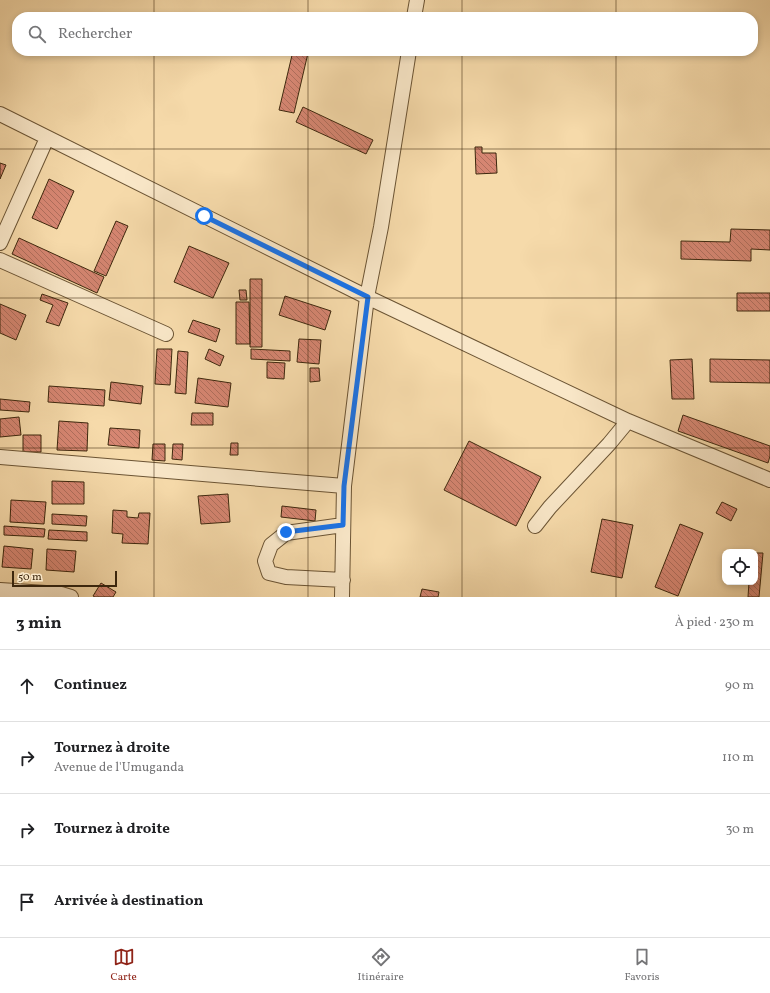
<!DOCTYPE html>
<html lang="fr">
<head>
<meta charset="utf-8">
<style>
  :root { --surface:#fff; --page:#f2f2f2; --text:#202124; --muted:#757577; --line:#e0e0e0; --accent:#8f2418 }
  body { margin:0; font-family:Vollkorn,serif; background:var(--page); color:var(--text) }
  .controls { position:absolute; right:12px; bottom:12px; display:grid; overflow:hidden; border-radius:8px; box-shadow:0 2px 6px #0003 }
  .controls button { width:36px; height:36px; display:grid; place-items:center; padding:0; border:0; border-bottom:1px solid var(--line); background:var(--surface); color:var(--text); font:20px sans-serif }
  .scale { position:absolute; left:12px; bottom:10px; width:105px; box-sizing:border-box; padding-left:4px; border:2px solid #3d270d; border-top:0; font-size:11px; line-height:14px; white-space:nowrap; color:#3d270d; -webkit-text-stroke:3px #f9e7c8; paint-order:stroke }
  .stop { position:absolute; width:12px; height:12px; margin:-9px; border:3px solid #1a73e8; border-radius:50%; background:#fff }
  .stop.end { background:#1a73e8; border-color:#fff; box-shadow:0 1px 4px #0008 }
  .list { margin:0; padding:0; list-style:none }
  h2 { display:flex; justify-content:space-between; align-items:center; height:52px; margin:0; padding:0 16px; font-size:17px }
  h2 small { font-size:13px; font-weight:400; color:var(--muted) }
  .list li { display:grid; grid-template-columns:26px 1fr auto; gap:12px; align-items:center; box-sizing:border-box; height:72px; padding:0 16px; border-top:1px solid var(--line) }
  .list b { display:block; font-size:15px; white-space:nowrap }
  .list p { margin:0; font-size:13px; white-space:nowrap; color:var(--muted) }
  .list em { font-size:13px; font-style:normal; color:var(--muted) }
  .icon { flex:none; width:22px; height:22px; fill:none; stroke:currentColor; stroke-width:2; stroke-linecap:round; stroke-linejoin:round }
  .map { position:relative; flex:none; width:770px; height:597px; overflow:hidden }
  .search { position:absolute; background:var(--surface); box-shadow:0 2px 6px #0003; left:12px; right:12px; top:12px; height:44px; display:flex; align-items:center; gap:10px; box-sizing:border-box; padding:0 14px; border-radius:16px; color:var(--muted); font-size:15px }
  .sheet { height:340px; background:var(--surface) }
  nav { display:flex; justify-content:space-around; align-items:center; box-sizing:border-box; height:56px; border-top:1px solid var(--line); background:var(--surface); font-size:11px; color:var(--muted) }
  nav a { display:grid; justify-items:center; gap:2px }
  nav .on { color:var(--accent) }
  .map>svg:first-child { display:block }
</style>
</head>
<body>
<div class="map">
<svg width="770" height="597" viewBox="0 0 770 597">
  <defs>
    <pattern id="building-back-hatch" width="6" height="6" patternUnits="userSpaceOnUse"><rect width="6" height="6" fill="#d68672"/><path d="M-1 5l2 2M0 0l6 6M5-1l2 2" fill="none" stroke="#af6e5c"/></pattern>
  </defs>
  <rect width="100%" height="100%" fill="#f6daaa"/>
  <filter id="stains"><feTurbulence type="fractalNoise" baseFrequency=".005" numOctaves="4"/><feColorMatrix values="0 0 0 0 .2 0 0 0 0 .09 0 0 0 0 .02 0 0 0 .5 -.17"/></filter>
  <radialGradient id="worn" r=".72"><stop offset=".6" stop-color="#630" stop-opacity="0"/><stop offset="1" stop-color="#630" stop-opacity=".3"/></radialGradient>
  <path fill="url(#building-back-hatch)" stroke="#3d270d" d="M293,51h8l7,2 -14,60 -15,-3z
    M303,107l70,33 -7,14 -70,-32z
    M475,147h7v6h14l1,20 -21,1z
    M0,163l6,2 -6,14z
    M49,179l25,12 -17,38 -25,-11z
    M116,221l12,5 -22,50 -12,-5z
    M731,229l39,1v20l-19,-1v12l-70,-2v-18l49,1z
    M19,238l85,39 -7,16 -85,-39z
    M189,246l40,17 -16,35 -39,-16z
    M250,279h12v68h-12z
    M239,290h7l1,10h-7z
    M737,293h33v18h-33z
    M42,294l26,9 -9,23 -13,-4 7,-17 -13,-5z
    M285,296l46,15 -6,19 -46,-15z
    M236,302h13l1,42h-14z
    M0,304l26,11 -10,25 -16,-7z
    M193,320l27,9 -4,13 -28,-10z
    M299,339l22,1 -2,24 -22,-2z
    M157,349h15l-2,36 -15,-1z
    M209,349l15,7 -4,10 -15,-7z
    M251,349l39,2v10l-39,-2z
    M178,351l10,1 -2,42 -11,-1z
    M692,359l2,40h-22l-2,-39z
    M710,359l60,1v23l-60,-1z
    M267,362l18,1 -1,16 -17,-1z
    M310,368h9l1,13 -10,1z
    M198,378l33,5 -3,24 -33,-4z
    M111,382l32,4 -2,18 -32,-4z
    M49,386l56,4 -1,16 -56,-4z
    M0,399l30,3 -1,10 -29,-2z
    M192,413h21v12h-22z
    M683,415l87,31v10l-2,7 -90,-32z
    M19,417l2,18 -21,2v-18z
    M59,421l29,2 -1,28 -30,-1z
    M110,428l30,2 -1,18 -31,-3z
    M23,435h18v17h-18z
    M469,441l72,36 -25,49 -72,-36z
    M231,443h7v12h-8z
    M153,444h12v17l-13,-1z
    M173,444h10l-1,16 -10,-1z
    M52,481l32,1v22h-32z
    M228,494l2,28 -29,2 -3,-28z
    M11,500l35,2 -2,22 -34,-2z
    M722,502l15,7 -6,12 -15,-8z
    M282,506l34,4 -1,11 -34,-4z
    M113,510l14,1v6l11,1 1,-5h11l-2,31 -26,-1 1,-9 -11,-1z
    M52,514l35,2 -1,10 -34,-2z
    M602,519l31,6 -11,53 -31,-6z
    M680,524l23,9 -25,63 -23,-9z
    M4,526l41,3 -1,8 -40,-2z
    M49,530l38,2v9l-39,-2z
    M4,546l29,3 -2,20 -29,-2z
    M47,549l29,2 -2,21 -28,-2z
    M755,553h8l-4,44h-11l1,-15h6z
    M101,583l15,9 -3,5h-18l-2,-1z
    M422,589l17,3 -1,5h-18z"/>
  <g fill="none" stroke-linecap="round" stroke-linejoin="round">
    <g stroke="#6b5434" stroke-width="16">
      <path id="minor" d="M414,17l3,-17
        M0,114l367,183 261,124 142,59
        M0,243l47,-105
        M0,260l166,74
        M0,457l344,29
        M535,526l15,-19 59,-63 19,-23
        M343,580l-57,-3 -17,-4 -4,-12 6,-16 15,-12 57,-8
        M0,590l61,4 10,3
        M342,597l2,-111 23,-189 14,-70 28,-176"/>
    </g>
    <use href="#minor" stroke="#f9e7c8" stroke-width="14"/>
  </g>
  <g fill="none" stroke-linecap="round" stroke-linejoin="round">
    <path stroke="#1a73e8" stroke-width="5" d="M204,216l164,81 -24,189 -1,39 -57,7"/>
  </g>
  <path fill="none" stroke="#3d270d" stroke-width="1" stroke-opacity="0.55" d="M154,0v17M308,0v17M462,0v17M616,0v17M154,51v546M308,51v546M462,51v546M616,51v546M0,149h770M0,298h770M0,448h770"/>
  <rect width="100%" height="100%" filter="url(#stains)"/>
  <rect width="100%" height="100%" fill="url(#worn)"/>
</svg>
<div class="controls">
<button><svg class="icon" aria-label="locate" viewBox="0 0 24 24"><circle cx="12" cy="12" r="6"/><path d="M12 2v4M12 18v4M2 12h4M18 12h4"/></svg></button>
</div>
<div class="scale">50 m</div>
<div class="stop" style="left:204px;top:216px"></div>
<div class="stop end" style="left:286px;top:532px"></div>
<div class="search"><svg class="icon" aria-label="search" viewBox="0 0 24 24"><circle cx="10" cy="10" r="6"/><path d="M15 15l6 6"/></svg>Rechercher</div>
</div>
<section class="sheet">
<h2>3 min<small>À pied · 230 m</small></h2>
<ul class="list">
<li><svg class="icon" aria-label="ahead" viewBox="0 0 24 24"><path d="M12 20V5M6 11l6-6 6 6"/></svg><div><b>Continuez</b></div><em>90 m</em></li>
<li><svg class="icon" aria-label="right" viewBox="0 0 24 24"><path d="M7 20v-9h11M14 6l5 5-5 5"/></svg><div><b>Tournez à droite</b><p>Avenue de l'Umuganda</p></div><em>110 m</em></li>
<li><svg class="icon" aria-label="right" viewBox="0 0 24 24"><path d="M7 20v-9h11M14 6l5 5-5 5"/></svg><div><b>Tournez à droite</b></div><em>30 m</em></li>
<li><svg class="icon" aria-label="arrive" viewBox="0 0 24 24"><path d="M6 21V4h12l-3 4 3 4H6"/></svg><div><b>Arrivée à destination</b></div></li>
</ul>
</section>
<nav>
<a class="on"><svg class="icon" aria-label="map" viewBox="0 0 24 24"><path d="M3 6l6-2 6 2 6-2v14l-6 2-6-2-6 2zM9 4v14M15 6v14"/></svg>Carte</a>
<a><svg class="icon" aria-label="directions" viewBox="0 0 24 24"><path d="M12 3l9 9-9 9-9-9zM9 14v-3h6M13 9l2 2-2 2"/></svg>Itinéraire</a>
<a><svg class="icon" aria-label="saved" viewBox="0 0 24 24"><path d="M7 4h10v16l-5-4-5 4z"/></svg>Favoris</a>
</nav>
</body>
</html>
